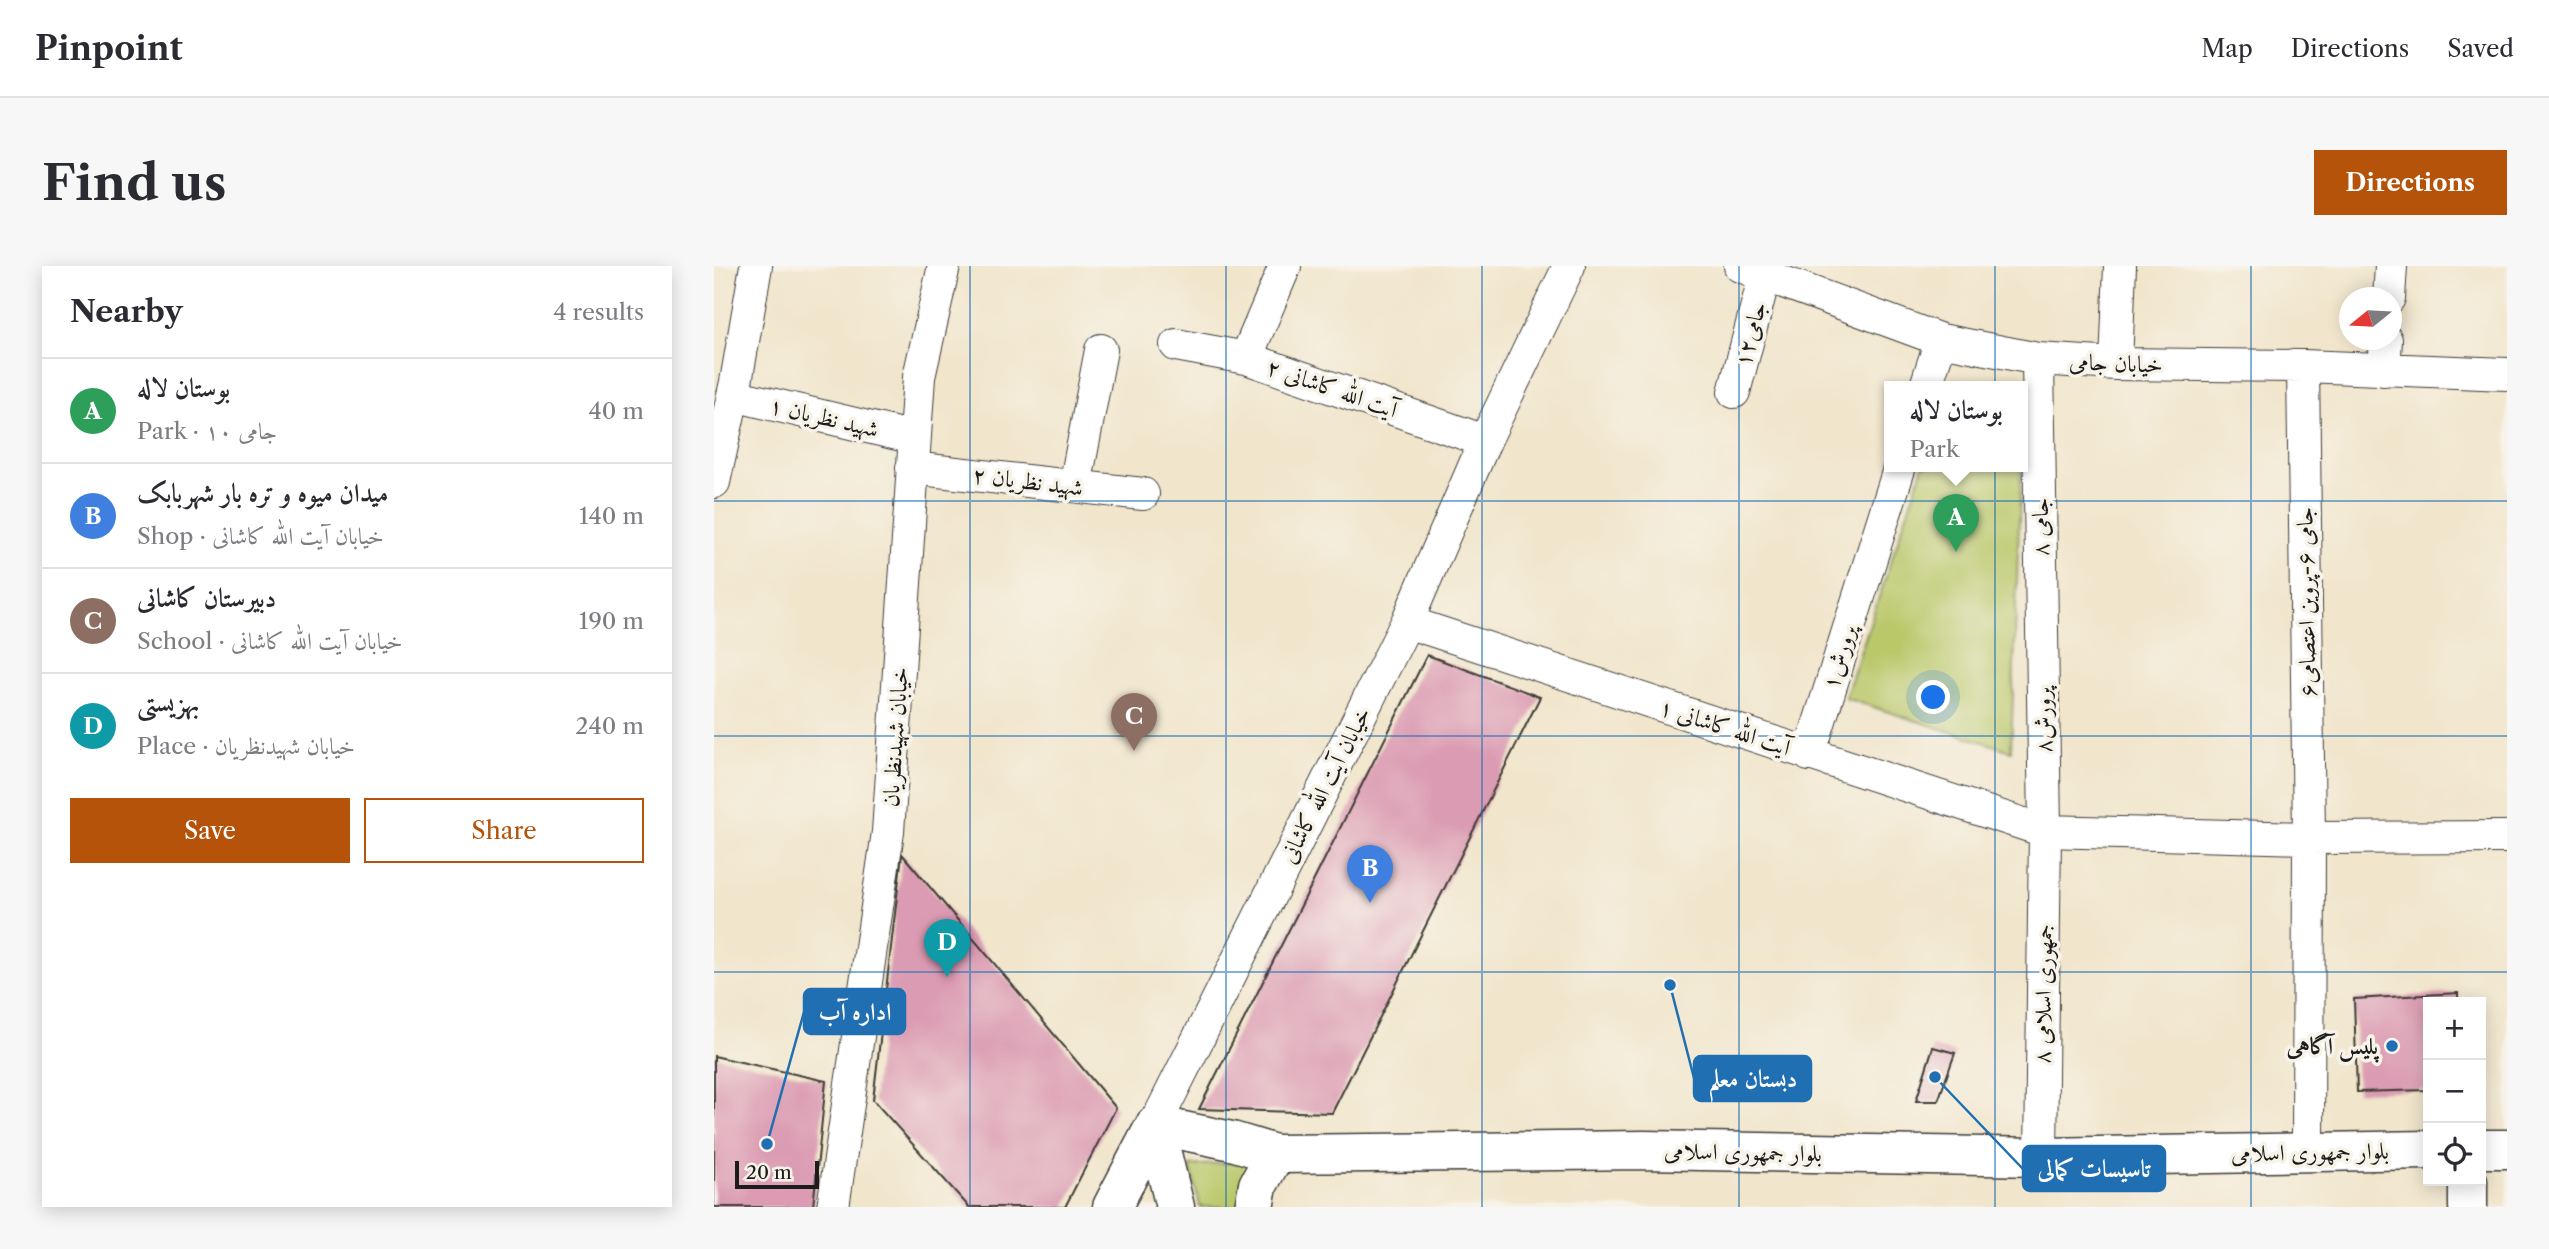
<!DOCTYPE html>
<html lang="en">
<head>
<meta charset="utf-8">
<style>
  :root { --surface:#fff; --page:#f7f7f7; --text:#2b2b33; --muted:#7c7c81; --line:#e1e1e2; --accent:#b45309 }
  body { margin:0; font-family:"Libre Caslon Text",Amiri,serif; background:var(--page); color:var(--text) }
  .controls { position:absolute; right:21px; bottom:21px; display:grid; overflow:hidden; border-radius:0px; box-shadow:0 4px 18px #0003 }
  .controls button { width:63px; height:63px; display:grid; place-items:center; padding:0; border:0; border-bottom:2px solid var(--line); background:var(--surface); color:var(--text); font:35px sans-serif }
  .compass { position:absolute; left:1625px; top:21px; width:63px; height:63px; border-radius:50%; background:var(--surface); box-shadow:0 4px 18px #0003; rotate:252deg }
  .scale { position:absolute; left:21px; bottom:18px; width:84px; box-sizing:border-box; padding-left:7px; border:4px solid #1c1c1c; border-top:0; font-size:19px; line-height:24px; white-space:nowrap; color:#1c1c1c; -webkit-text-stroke:5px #f7f3e8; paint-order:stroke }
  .you { position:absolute; left:1220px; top:432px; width:24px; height:24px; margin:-18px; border:5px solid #fff; border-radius:50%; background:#1a73e8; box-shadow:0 0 0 10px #1a73e833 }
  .badge { display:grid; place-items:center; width:46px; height:46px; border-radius:50%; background:var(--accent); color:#fff; font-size:23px; font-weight:700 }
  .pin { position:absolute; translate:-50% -58px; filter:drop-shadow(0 2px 4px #0008) }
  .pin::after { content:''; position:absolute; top:37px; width:24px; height:21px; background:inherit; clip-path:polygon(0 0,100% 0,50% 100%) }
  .popup { position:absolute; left:1170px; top:115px; width:144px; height:91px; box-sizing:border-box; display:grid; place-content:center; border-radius:0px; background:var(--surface); filter:drop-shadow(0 2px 5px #0005); font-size:23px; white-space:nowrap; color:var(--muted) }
  .popup b { font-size:26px; color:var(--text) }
  .popup::after { content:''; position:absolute; left:50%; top:100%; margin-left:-14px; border:14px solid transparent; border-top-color:var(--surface) }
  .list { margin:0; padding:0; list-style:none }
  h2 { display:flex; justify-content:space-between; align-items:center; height:91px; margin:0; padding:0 28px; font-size:30px }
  h2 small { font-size:23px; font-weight:400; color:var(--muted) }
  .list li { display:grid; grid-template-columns:46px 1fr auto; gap:21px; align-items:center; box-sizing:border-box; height:105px; padding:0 28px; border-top:2px solid var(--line) }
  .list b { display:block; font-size:26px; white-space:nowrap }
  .list p { margin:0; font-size:23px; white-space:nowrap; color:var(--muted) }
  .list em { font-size:23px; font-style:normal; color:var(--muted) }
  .actions { display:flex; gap:14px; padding:21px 28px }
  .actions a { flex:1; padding:16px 0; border:2px solid var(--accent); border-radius:0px; text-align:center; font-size:24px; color:var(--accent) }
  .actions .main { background:var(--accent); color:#fff }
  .icon { flex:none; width:38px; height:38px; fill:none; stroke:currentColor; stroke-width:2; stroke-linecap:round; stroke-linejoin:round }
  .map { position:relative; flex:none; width:1793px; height:941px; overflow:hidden; border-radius:0px }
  header { display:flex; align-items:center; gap:42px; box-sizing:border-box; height:98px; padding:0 35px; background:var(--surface); border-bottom:2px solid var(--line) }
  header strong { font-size:33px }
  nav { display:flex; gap:38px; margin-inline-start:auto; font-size:24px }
  .intro { display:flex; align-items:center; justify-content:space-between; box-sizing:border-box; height:168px; padding:0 42px }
  h1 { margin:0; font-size:49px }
  .button { padding:18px 32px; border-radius:0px; background:var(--accent); color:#fff; font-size:24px; font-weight:700 }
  main { display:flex; gap:42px; padding:0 42px }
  aside { flex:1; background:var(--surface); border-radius:0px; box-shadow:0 4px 18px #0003 }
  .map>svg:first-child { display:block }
</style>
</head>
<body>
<header>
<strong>Pinpoint</strong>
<nav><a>Map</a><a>Directions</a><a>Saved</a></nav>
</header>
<div class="intro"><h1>Find us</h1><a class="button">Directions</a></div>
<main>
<aside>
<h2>Nearby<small>4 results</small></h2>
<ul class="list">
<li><span class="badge" style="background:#2e9e5b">A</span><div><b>بوستان لاله</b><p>Park · جامی ۱۰</p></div><em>40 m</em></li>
<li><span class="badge" style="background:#3f7fe0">B</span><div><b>میدان میوه و تره بار شهربابک</b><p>Shop · خیابان آیت الله کاشانی</p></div><em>140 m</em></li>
<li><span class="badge" style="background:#8d6e63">C</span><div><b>دبیرستان کاشانی</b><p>School · خیابان آیت الله کاشانی</p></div><em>190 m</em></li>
<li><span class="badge" style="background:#0f9aa8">D</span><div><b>بهزیستی</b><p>Place · خیابان شهیدنظریان</p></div><em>240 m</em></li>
</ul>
<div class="actions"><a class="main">Save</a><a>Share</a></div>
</aside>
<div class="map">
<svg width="1793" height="941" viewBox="0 0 1793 941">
  <rect width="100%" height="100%" fill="#f7f3e8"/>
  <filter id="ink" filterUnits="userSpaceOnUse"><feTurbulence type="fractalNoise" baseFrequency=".0143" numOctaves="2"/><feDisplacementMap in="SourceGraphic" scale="14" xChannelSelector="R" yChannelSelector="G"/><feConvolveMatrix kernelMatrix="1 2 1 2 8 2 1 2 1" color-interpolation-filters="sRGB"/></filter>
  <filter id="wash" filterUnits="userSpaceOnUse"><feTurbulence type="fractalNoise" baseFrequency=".00686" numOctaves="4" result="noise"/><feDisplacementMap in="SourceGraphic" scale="28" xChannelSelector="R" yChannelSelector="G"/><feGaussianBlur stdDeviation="1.57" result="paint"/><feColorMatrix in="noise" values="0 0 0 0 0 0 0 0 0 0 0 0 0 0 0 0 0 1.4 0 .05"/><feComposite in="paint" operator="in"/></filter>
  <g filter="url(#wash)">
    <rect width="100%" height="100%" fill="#f1e5cb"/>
    <path fill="#bac86a" stroke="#6b7243" stroke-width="2" d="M1209,200h98l-10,285 -166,-53z
      M537,895l-12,46h-39l-10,-41z"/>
    <g id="blocks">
      <path fill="#db9bb2" d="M713,389l113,42 -208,416 -133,-4z
        M188,588l214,254 -51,99h-96l-96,-107z
        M1744,727v9h-30v88l-71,2 -3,-93z
        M1219,781l22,6 -17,48h-22z
        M0,790l112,25 -13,126h-99z"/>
    </g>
  </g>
  <g filter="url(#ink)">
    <use href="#blocks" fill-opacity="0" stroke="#3c3a36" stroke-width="2"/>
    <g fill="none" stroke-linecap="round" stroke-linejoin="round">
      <g stroke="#3c3a36" stroke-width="34">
        <path id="minor" d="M1026,0l201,74 97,19 78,5 187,2 204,8
          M1675,32l2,-32
          M462,79l70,13 239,83
          M532,92l39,-92
          M1324,93l7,472 -4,326
          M1402,98l4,-98
          M1589,100l6,472 -1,314
          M1670,104l2,-30
          M1212,120l15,-46
          M1020,126l31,-117
          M19,129l181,43
          M198,202l231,26
          M0,216l22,-100 20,-116
          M361,220l26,-136
          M693,356l638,209 264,7 198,-1
          M1095,489l91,-289
          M441,859l252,-503 78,-181 84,-175
          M119,941l55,-375 31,-455 25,-111"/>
      </g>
      <g stroke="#3c3a36" stroke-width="41">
        <path id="tertiary" d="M441,859l20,82
          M1767,883h26
          M1754,915v26
          M398,941l43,-82 77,16 43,13 369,-4 397,7 387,-7
          M540,941l4,-22 17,-31"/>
      </g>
      <use href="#minor" stroke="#fff" stroke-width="32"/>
      <use href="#tertiary" stroke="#fff" stroke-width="38"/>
    </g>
  </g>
  <path fill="none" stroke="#1f6fb2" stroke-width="2" stroke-opacity="0.55" d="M256,0v941M512,0v941M768,0v941M1025,0v941M1281,0v941M1537,0v941M0,235h1793M0,470h1793M0,706h1793"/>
  <circle fill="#1f6fb2" stroke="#f7f3e8" stroke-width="2.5" cx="1678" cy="780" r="7"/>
  <g text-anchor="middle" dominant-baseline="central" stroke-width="7" stroke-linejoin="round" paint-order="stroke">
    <g font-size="23" fill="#1c1c1c" stroke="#f7f3e8">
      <text transform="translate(1036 68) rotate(-75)">جامی۱۲</text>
      <text transform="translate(1402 97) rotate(2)">خیابان جامی</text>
      <text transform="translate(618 122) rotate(19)">آیت الله کاشانی ۲</text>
      <text transform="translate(110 151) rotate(13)">شهید نظریان ۱</text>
      <text transform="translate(314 215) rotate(7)">شهید نظریان ۲</text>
      <text transform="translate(1326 261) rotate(-90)">جامی ۸</text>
      <text transform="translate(1592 336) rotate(-91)">جامی ۶-پروین اعتصامی۶</text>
      <text transform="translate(1125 391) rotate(-73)">پرورش۱</text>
      <text transform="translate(1329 454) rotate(-91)">پرورش۸</text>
      <text transform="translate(1011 461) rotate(18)">آیت الله کاشانی ۱</text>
      <text transform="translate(181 471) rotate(-86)">خیابان شهیدنظریان</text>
      <text transform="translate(611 519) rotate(-63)">خیابان آیت الله کاشانی</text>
      <text transform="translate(1329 728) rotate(-89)">جمهوری اسلامی ۸</text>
      <text transform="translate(1029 886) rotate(1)">بلوار جمهوری اسلامی</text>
      <text transform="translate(1596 886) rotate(-1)">بلوار جمهوری اسلامی</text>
    </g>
    <g font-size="23" font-weight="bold" fill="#1c1c1c" stroke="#f7f3e8" text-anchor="end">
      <text x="1664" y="780">پلیس آگاهی</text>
    </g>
  </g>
  <path fill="none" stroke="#1f6fb2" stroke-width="2.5" d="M53 878L90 746M956 719L980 812M1221 811L1309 903"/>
  <g fill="#1f6fb2" stroke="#f7f3e8" stroke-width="2.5">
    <circle cx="53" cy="878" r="7"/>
    <circle cx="956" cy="719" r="7"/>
    <circle cx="1221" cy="811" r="7"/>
  </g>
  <g fill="#1f6fb2" stroke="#1f6fb2" stroke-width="2.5">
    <rect x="90" y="723" width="101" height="45" rx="7"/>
    <rect x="980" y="790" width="117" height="45" rx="7"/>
    <rect x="1309" y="880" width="142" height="45" rx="7"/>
  </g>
  <g font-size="24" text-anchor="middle" font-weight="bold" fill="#fff">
    <text x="141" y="754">اداره آب</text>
    <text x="1039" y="821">دبستان معلم</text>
    <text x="1380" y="911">تاسیسات کمالی</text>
  </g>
</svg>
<div class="controls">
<button>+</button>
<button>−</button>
<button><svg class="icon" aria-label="locate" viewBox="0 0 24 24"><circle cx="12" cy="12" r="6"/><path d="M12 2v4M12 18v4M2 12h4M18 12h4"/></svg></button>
</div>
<svg class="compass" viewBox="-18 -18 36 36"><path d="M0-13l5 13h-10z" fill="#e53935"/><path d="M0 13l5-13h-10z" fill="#7c7c81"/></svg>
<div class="scale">20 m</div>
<div class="you"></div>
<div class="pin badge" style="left:1242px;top:286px;background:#2e9e5b">A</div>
<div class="popup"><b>بوستان لاله</b>Park</div>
<div class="pin badge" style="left:656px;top:637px;background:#3f7fe0">B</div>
<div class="pin badge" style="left:420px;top:485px;background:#8d6e63">C</div>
<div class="pin badge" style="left:233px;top:711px;background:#0f9aa8">D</div>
</div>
</main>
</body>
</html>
